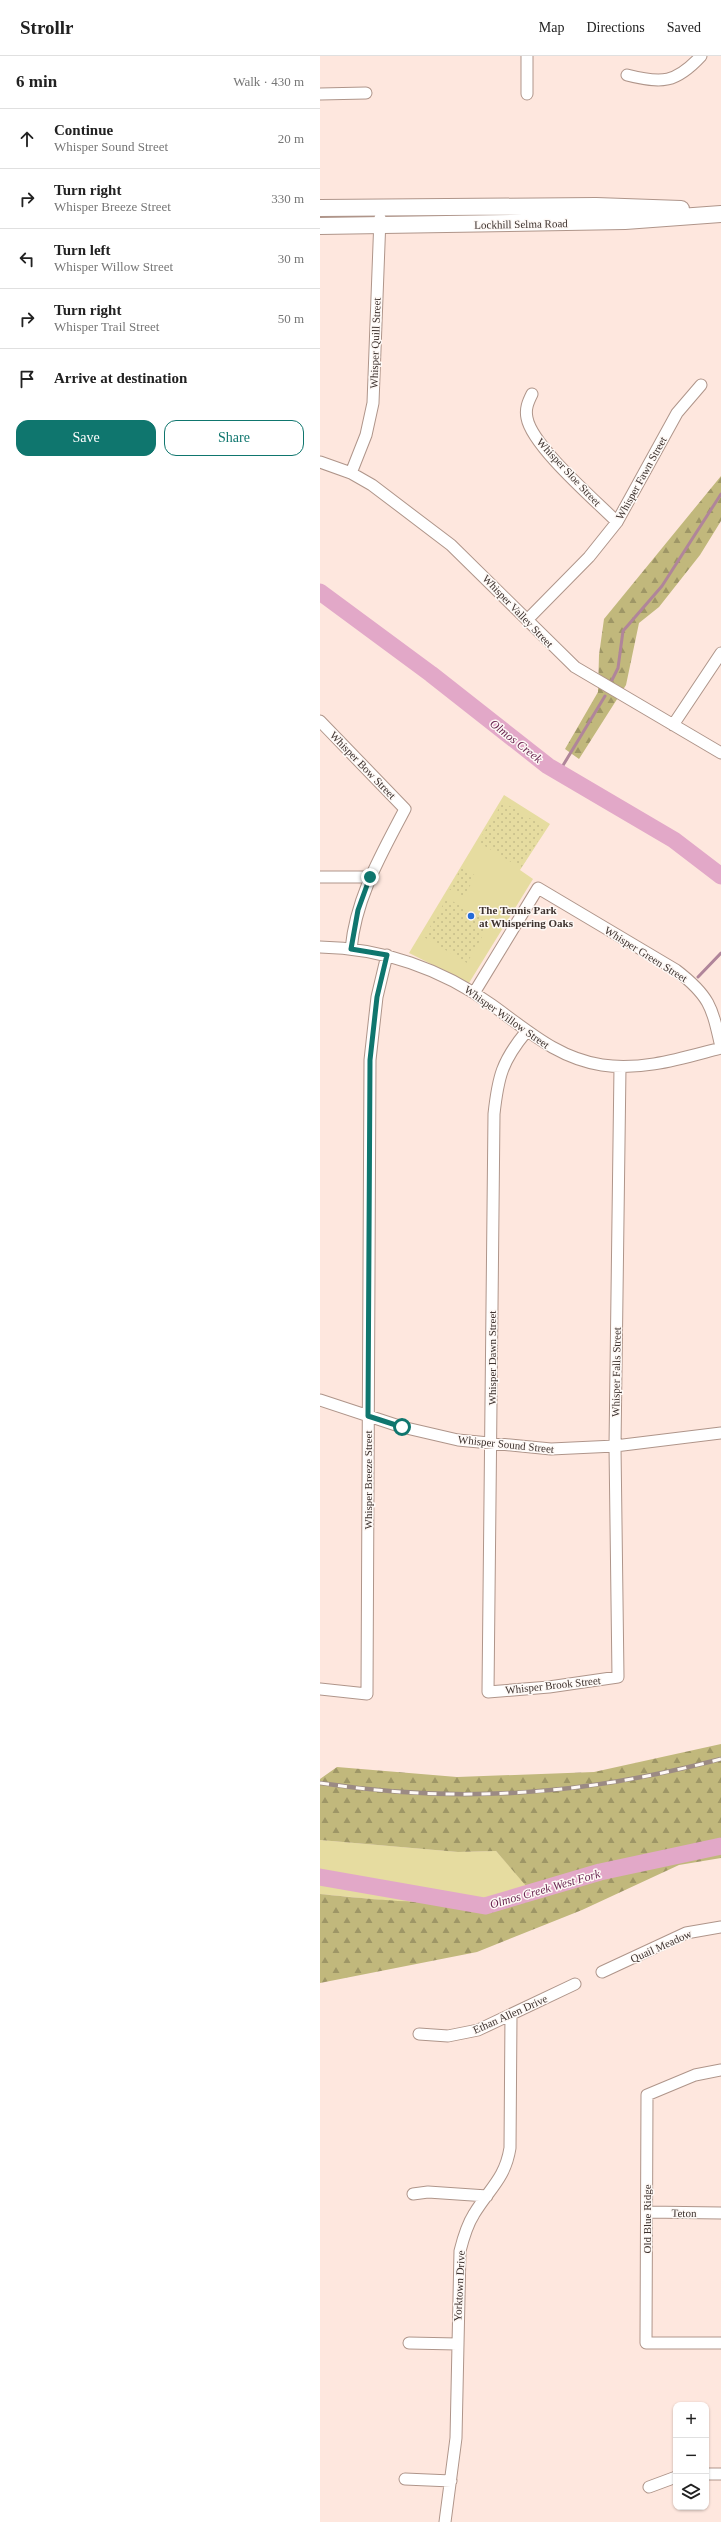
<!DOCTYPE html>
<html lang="en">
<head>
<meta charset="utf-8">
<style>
  :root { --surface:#fff; --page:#f6f6f6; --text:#222; --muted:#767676; --line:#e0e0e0; --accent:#0f766e }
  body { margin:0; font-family:Georgia,serif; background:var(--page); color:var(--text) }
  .controls { position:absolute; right:12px; bottom:12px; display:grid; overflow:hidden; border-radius:8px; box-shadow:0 1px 3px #0004 }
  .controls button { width:36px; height:36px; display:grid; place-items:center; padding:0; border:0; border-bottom:1px solid var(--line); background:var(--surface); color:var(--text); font:20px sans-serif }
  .stop { position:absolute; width:12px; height:12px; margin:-9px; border:3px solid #0f766e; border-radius:50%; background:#fff }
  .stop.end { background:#0f766e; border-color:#fff; box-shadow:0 1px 4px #0008 }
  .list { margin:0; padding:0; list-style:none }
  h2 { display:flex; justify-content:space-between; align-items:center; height:52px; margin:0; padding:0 16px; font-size:17px }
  h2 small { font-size:13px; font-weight:400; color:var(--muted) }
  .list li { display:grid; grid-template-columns:26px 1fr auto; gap:12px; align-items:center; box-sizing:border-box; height:60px; padding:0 16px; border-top:1px solid var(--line) }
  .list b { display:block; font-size:15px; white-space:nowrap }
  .list p { margin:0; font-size:13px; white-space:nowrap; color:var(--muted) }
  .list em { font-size:13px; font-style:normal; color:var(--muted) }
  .actions { display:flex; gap:8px; padding:12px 16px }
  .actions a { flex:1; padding:9px 0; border:1px solid var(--accent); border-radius:12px; text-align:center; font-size:14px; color:var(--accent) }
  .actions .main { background:var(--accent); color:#fff }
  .icon { flex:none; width:22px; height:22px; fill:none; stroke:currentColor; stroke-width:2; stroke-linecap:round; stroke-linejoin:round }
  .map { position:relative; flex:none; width:401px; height:2466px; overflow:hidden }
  header { display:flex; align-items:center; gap:24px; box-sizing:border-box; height:56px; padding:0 20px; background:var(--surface); border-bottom:1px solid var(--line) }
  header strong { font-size:19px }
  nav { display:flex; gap:22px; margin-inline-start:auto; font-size:14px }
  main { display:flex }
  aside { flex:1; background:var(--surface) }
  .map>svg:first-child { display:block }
</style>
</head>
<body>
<header>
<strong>Strollr</strong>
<nav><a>Map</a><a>Directions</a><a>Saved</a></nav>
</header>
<main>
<aside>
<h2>6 min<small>Walk · 430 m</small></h2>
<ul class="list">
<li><svg class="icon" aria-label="ahead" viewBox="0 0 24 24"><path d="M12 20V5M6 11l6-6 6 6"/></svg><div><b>Continue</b><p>Whisper Sound Street</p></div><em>20 m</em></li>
<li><svg class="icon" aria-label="right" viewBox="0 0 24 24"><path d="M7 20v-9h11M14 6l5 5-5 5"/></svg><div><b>Turn right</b><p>Whisper Breeze Street</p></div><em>330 m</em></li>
<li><svg class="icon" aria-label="left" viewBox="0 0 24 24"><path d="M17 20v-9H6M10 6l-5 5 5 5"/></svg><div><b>Turn left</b><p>Whisper Willow Street</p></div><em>30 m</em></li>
<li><svg class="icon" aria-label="right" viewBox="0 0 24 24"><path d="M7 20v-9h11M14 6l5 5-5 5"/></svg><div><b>Turn right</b><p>Whisper Trail Street</p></div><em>50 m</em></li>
<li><svg class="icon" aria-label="arrive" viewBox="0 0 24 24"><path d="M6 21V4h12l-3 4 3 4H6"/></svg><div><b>Arrive at destination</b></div></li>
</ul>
<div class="actions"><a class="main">Save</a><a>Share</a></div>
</aside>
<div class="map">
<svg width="401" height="2466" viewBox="0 0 401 2466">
  <defs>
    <pattern id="forest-firs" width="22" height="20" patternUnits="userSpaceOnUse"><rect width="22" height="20" fill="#c1b87c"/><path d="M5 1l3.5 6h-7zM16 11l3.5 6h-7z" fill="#9e9666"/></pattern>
    <pattern id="park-dots" width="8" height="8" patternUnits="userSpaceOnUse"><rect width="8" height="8" fill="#e6dca0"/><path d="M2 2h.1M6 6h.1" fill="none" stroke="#c6bd8a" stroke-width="1.8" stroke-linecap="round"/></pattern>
  </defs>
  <rect width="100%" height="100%" fill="#fee7de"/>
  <path fill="#e6dca0" d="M184,739l46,29 -30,46 13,9 -64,104 -60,-30z
    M0,1784l138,12 38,-1 32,36 -18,9 -97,7 -93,-9z"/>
  <path fill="url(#forest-firs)" d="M401,420v45l-21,34 -41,52 -20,16 -13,62 -47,74 -14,-10 33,-57 1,-37 5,-36z
    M401,1688v114l-42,7 -97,45 -105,42 -157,31v-89c53,5 162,19 207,-7l-31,-36 -38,1 -138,-12v-61l17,-12 120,10 137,-5z"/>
  <path fill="url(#park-dots)" d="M183,746l43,26 -25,40 -43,-26z
    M142,811l14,9 -13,21 -14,-8z
    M127,842l43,25 -23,40 -43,-26z"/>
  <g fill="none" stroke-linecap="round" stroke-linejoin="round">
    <path stroke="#b0859a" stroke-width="3" d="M292,624l6,-12 5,-37 39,-45 59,-92
      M239,716l46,-76
      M378,921l23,-24"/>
    <path stroke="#e2a8c8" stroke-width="17" d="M0,536l111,82 117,92 126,74 47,36
      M0,1821l165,29 115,-34 121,-26"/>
    <g stroke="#af958a" stroke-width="13">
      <path id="street" d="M207,0v38
        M307,19c35,9 49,8 74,-19
        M0,38l46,-1
        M212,338c-4,8 -7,15 -5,24 5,28 68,82 90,104
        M0,406l31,11 21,12 79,60 124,122 146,86
        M31,417l15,-38 7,-32 7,-185
        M207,564l62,-63 28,-35 60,-109 24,-28
        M0,665l85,88c-24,46 -49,88 -54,140
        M353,669l48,-72
        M0,821h50
        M0,891c62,1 122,22 172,58 35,25 65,53 110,60 41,6 80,-7 119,-17
        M154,937l64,-105 138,82c34,26 36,37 45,77
        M206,976c-24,29 -28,45 -32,82l-6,578 61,-5 69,-10 -3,-231 5,-379
        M0,1344l82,27 56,13 93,9 64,-3 106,-13
        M0,1633l47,5 3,-634 7,-63 10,-42
        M282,1916l84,-39 35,-6
        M99,1978l29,2 30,-6 97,-46
        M401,2014l-26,5 -48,20 -1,248h75
        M93,2138l15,-2 59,4
        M327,2156l74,1
        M89,2287l48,1
        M386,2418h15
        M85,2423l46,2
        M329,2431l27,-10
        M125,2466l11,-84 4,-187c3,-12 7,-26 14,-37 15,-25 31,-35 36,-66l1,-133"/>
    </g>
    <g stroke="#af958a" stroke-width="18">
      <path id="secondary" d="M0,152l276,-2 85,3
        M0,170l305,-5 96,-7"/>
    </g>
    <use href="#street" stroke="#fff" stroke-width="11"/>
    <use href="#secondary" stroke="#fff" stroke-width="16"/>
    <g stroke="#9b8a84" stroke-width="4.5">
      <path id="rail" d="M0,1727c139,21 265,12 401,-24"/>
    </g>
    <use href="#rail" stroke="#fef9f6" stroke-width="3" stroke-dasharray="9" stroke-linecap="butt"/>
  </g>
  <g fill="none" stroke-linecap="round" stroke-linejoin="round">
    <path stroke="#0f766e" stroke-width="5" d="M50,821l-12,33 -7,39 36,6 -10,42 -7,63 -2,356 34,11"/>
  </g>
  <circle fill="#246cd8" stroke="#fef9f6" stroke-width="1.5" cx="151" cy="860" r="4"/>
  <g text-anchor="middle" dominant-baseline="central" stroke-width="3" stroke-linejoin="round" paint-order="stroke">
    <g font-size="11" fill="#3d322e" stroke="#fef9f6">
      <text transform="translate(201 168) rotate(-1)">Lockhill Selma Road</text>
      <text transform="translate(55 287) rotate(-88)">Whisper Quill Street</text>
      <text transform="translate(249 416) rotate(47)">Whisper Sloe Street</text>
      <text transform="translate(321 422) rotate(-61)">Whisper Fawn Street</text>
      <text transform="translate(198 555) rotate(46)">Whisper Valley Street</text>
      <text transform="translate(43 709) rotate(46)">Whisper Bow Street</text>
      <text transform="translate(326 898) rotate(32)">Whisper Green Street</text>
      <text transform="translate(187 961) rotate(35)">Whisper Willow Street</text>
      <text transform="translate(172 1302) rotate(-90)">Whisper Dawn Street</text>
      <text transform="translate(296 1316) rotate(-89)">Whisper Falls Street</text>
      <text transform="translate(186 1388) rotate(6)">Whisper Sound Street</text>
      <text transform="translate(48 1424) rotate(-90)">Whisper Breeze Street</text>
      <text transform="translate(233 1629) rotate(-6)">Whisper Brook Street</text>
      <text transform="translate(341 1890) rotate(-24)">Quail Meadow</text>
      <text transform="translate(190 1958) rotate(-24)">Ethan Allen Drive</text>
      <text transform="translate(364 2157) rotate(1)">Teton</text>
      <text transform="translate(327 2163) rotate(-90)">Old Blue Ridge</text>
      <text transform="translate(139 2230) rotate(-87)">Yorktown Drive</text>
    </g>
    <g font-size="11" font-weight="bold" fill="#3d322e" stroke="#fef9f6" text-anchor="start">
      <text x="159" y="854">The Tennis Park<tspan x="159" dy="13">at Whispering Oaks</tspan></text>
    </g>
    <g font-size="12" font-style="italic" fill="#6a2651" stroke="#fef9f6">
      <text transform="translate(196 685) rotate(38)">Olmos Creek</text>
      <text transform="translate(225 1833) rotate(-16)">Olmos Creek West Fork</text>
    </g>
  </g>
</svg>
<div class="controls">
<button>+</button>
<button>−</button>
<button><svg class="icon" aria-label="layers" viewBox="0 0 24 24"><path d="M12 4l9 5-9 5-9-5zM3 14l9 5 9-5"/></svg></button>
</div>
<div class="stop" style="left:82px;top:1371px"></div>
<div class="stop end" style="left:50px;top:821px"></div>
</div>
</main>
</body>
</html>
